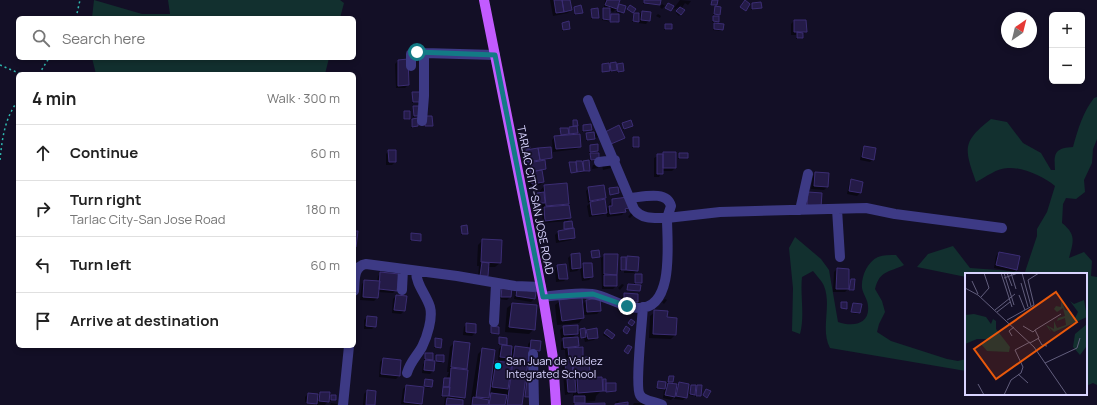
<!DOCTYPE html>
<html lang="en">
<head>
<meta charset="utf-8">
<style>
  :root { --surface:#fff; --page:#f2f2f2; --text:#222; --muted:#767676; --line:#e0e0e0 }
  body { margin:0; font-family:Manrope,sans-serif; background:var(--page); color:var(--text) }
  .controls { position:absolute; right:12px; top:12px; display:grid; overflow:hidden; border-radius:6px; box-shadow:0 2px 6px #0003 }
  .controls button { width:36px; height:36px; display:grid; place-items:center; padding:0; border:0; border-bottom:1px solid var(--line); background:var(--surface); color:var(--text); font:20px sans-serif }
  .compass { position:absolute; left:1001px; top:12px; width:36px; height:36px; border-radius:50%; background:var(--surface); box-shadow:0 2px 6px #0003; rotate:35deg }
  .stop { position:absolute; width:12px; height:12px; margin:-9px; border:3px solid #137a85; border-radius:50%; background:#fff }
  .stop.end { background:#137a85; border-color:#fff; box-shadow:0 1px 4px #0008 }
  .list { margin:0; padding:0; list-style:none }
  h2 { display:flex; justify-content:space-between; align-items:center; height:52px; margin:0; padding:0 16px; font-size:17px }
  h2 small { font-size:13px; font-weight:400; color:var(--muted) }
  .list li { display:grid; grid-template-columns:26px 1fr auto; gap:12px; align-items:center; box-sizing:border-box; height:56px; padding:0 16px; border-top:1px solid var(--line) }
  .list b { display:block; font-size:15px; white-space:nowrap }
  .list p { margin:0; font-size:13px; white-space:nowrap; color:var(--muted) }
  .list em { font-size:13px; font-style:normal; color:var(--muted) }
  .icon { flex:none; width:22px; height:22px; fill:none; stroke:currentColor; stroke-width:2; stroke-linecap:round; stroke-linejoin:round }
  .map { position:relative; flex:none; width:1097px; height:405px; overflow:hidden }
  .search { position:absolute; background:var(--surface); box-shadow:0 2px 6px #0003; left:16px; top:16px; width:340px; height:44px; display:flex; align-items:center; gap:10px; box-sizing:border-box; padding:0 14px; border-radius:6px; color:var(--muted); font-size:15px }
  .panel { position:absolute; background:var(--surface); box-shadow:0 2px 6px #0003; left:16px; top:72px; width:340px; height:276px; border-radius:6px }
  .map>svg:first-child { display:block }
</style>
</head>
<body>
<div class="map">
<svg width="1097" height="405" viewBox="0 0 1097 405">
  <rect width="100%" height="100%" fill="#130f26"/>
  <path fill="#12302f" d="M94,0l48,14h28l-2,-14h172l4,3 -4,15h-248z
    M92,58h237l-4,16h-229z
    M1097,97v42l-4,10 -1,14 -8,17 1,12 -9,7 -10,-1 -3,6 -1,19c15,12 11,19 7,35l15,-6 8,9 -1,15 6,1v108l-4,-2 -7,3v-112h-120v3l-49,-10 11,-13 25,-8 17,22 55,4 12,-36v-7l10,-17 8,-26c-11,-9 -32,-19 -47,-18 -11,0 -22,9 -32,14 -12,-34 -14,-40 15,-63l16,3 16,21 18,10 10,17h4c-1,-16 -1,-22 18,-23 5,-18 10,-35 21,-49z
    M795,237l26,22 8,11 9,52c14,5 32,3 30,-16 0,-6 -5,-12 -6,-18 -1,-11 5,-26 16,-31 5,-2 12,-2 18,-2l8,10c-16,8 -24,5 -29,24l7,12 3,11 -6,12 -2,8 14,9 56,18 11,2 8,-2v12l-136,-23c-10,-19 2,-42 -6,-62 -2,-5 -8,-11 -11,-15l-11,6c-2,19 3,38 -2,57l-8,-3 1,-43 -4,-40z"/>
  <path fill="#0007" fill-rule="evenodd" d="M550,0h19l2,10 -3,3 -15,3z
    M605,0h14l-3,8 3,-3 6,2 -4,7 -5,-2 2,-5 -5,5 -4,-2v5h9l-2,8 -14,-3z
    M644,0h11l4,5 -16,-1z
    M680,0l11,1 -3,4 -3,-2 -4,6 2,2 -4,5 -3,-3 6,-8 -7,4 -1,-1z
    M711,0h6l-2,6h-4z
    M662,4l3,2 -3,3 -2,-2z
    M752,4l9,4 -10,2z
    M715,7l4,7 -3,3 2,4 -3,3 7,6 -1,1 -8,-1 3,-7 -4,-1 3,-7h-2z
    M575,8l7,5 -8,2z
    M591,10l7,7 -1,1 -6,1z
    M642,12l7,8 -3,4 -8,-1v-3l-2,2h-4l1,-7 6,-1z
    M658,14l3,2 -1,2 -4,-2z
    M794,21h11l1,10 -5,8h-5v-4h-5v-11z
    M562,23h6l1,6 -7,2z
    M666,25l5,4 -1,1h-6z
    M407,60l1,25 -3,3h-9l-1,-24 3,-3z
    M615,63v4l3,-2 5,6 -1,1 -5,1v-4l-3,2 -13,1 1,-8z
    M413,93h6l-1,10h-6z
    M414,107l5,10h-6z
    M404,112l5,7 -1,1h-4z
    M412,119l5,7 -1,1 -5,1z
    M573,121h3l1,12 -3,2 6,11 -3,3 -24,3 -1,-12 3,-3h5v-8l12,-1z
    M623,124l9,2 -9,4z
    M583,125l7,5 -8,2z
    M596,131l2,6 -12,4v-7l9,-1z
    M633,138l5,9 -1,1h-5z
    M590,146h7v5l-3,3 3,6 -7,1v-6l3,-3 -4,1z
    M865,147l8,12 -3,3 -10,-2 2,-10z
    M389,151l6,11 -3,3h-6v-11z
    M526,151l25,7 -7,3 1,8 -4,3 2,10 -3,3 -11,1 -3,-19 3,-4 -4,1 -2,-10z
    M664,153l11,15 -3,3h-10l-3,6h-5v-19z
    M679,154h8v4l-9,1z
    M588,161v11l-18,1v-10z
    M611,162v6l-8,2 -1,-5z
    M593,165h5v3l-6,1z
    M816,173l11,14 -3,3 -13,-1 2,-13z
    M852,181l8,12 -3,3 -10,-2 2,-10z
    M544,186l24,18 -3,2 5,12 -3,3 -24,2 -2,-19h-3l-1,-9 3,-2v-2z
    M589,188l16,10 -3,3 4,9 6,-10 16,8 -6,7 -15,2 -1,-5 -3,3 -14,2 -2,-11 3,-3h-2l-2,-12z
    M632,212l2,2 -4,4 -2,-1z
    M564,223l8,5 -3,2 5,7 -3,3 -15,3 -1,-8 3,-3 6,-1z
    M461,227l6,6 -2,1 -4,1z
    M412,234l8,7h-10z
    M483,240l17,23 -5,4h-7l-1,9 -3,3 -6,-1 1,-12h-2l1,-21z
    M592,252l7,4 -8,2z
    M999,253l18,16 -3,3 -20,-4 2,-12z
    M571,255l9,12 3,-3 9,13 -3,3 -7,1 -2,-13 -3,3 -7,1 -2,-14z
    M605,255h12l-1,31 -3,3h-11l-1,-31z
    M627,257l10,13 -3,3h-10v-2h-4v-11z
    M558,266l9,12 -3,3 -8,1 -1,-13z
    M837,269l11,1v13l3,-3 1,11h-3v-3l-4,4h-12l1,-20z
    M381,273l15,17 -3,3 -15,-1 -1,6 -3,3 -14,-1 2,-16 3,-3 12,1 1,-6z
    M635,275l6,7 -1,2h-6z
    M622,284l2,1 -4,5 -2,-2z
    M628,285l11,5 -12,1z
    M502,288l8,9 -3,3 -8,-1v-8z
    M518,290l16,9 -3,3 -17,-3 1,-5z
    M625,294l12,7 -3,3h-13l1,-7z
    M396,296l9,1 -1,14 -3,3 -9,-1 1,-14z
    M599,299l1,12 -3,3 -14,1v3l-4,5 -22,2 -2,-20 5,-4 22,4 4,-4z
    M665,299l2,1 -3,4 -2,-2z
    M512,304l22,25 -5,5 -24,-2 2,-24z
    M853,304l6,9 -1,1 -7,-1z
    M655,312l11,6 9,17 -4,4 -22,-1 1,-22z
    M367,317l8,9 -3,3h-8v-9z
    M467,324h8v9l-3,3 -9,-1 1,-8z
    M492,327l6,6 -1,1h-7z
    M563,327l14,6 3,-3 4,-1 1,4 2,-2 10,6 -3,3 -9,2 -1,-4h-4l-1,-6 -7,6 6,8 -3,2h7v11l7,15 -4,5 16,4 2,-3 2,4 10,7 -1,1 -13,-1 -5,5 -1,5 -11,1 -3,3 -8,-1v-11l-8,2 -3,-31 4,-3 -1,-11h-4v-8l5,-5 -5,1 -1,-8zM574,378h5l-5,5z
    M607,330l6,5 -3,4 -7,-4z
    M500,338l6,6 -2,2 7,5 4,-4 13,2v-5l3,-3 8,9 -3,4 -8,-1 -7,52h-51l8,-51 4,-4 10,16 4,-4 11,2 1,-3 -10,-1 1,-11 4,-4h-5zM488,392h5l-5,6z
    M436,339l4,8 -1,1h-5z
    M455,342l14,2 -3,25 -2,2v27l-3,3 1,4h-18l1,-8h-4l2,-17 3,-1 3,-7h-2l3,-25z
    M316,346h15l-2,2z
    M426,354l6,6 -2,2 3,9 -3,3 -8,-1 1,-9 4,-3 -3,-1z
    M437,356l6,5 -1,2 -7,-1z
    M383,359l16,17 -3,3 -17,-2 1,-15z
    M669,377l3,5 -2,2 7,1 2,-2 7,14 -3,3 -9,-1 1,-3 -4,4 -8,-2 1,-8 -8,-1 2,-7 7,5 4,-4h-2z
    M425,380l6,6 -1,2 -7,-1z
    M528,381l1,16 -2,1h-2z
    M406,386l15,17 -2,2 -18,-1 2,-15z
    M691,386l4,2 2,-2h4l-2,11h-4v-4l-2,3 -4,-1z
    M367,391l7,14h-11l1,-11z
    M320,393l8,6 3,-3 4,4 -7,1 -3,4h-20h10v-2l-10,-1v-5l3,-3 10,1z
    M620,400l-3,4 10,1h-12l2,-2 -2,-1z
    M331,403l6,1v1h-7z
    M634,403h12l1,2h-14z"/>
  <path fill="#241b47" stroke="#3b2d73" d="M554,0h8l2,12 -8,1z
    M562,0h8l2,10 -8,2z
    M607,0h13l-3,9 -12,-4z
    M644,0h17l-1,5 -16,-2z
    M712,0h6l-1,5h-6z
    M745,0l5,4 -4,7 -6,-4z
    M761,2l1,6 -10,1v-6z
    M668,3l6,3 -3,5 -6,-3z
    M619,4l7,2 -2,7 -7,-2z
    M581,5l2,8 -8,1 -1,-7z
    M630,5l6,4 -3,4 -6,-4z
    M715,6l6,1 -1,8 -6,-1z
    M680,7l5,3 -4,5 -5,-4z
    M598,8l1,10h-7l-1,-9z
    M603,8h7v12l-7,-1z
    M642,11l9,1 -1,9 -9,-1z
    M634,13h5v9l-6,-1z
    M611,14h8v8h-9z
    M713,16h6v6l-6,-1z
    M794,20h12l1,12h-13z
    M569,21l1,8 -7,1 -1,-7z
    M714,23l10,1 -1,6 -9,-1z
    M665,24h7v5h-7z
    M797,32l6,1v5h-6z
    M408,59l1,26 -11,1v-26z
    M616,62l1,8 -6,1 -1,-8z
    M609,63l1,8 -8,1v-8z
    M623,63l1,8 -6,1 -1,-8z
    M412,92h8l1,10h-8z
    M413,106h8v10h-7z
    M404,111h6v8h-6z
    M425,116h7l1,10h-8z
    M418,118v8l-6,1v-8z
    M573,120h4l1,6h-5z
    M631,120l2,6 -9,3 -2,-6z
    M591,124l1,6 -9,1v-6z
    M619,125l6,13 -14,6 -6,-12z
    M577,126l1,7 -9,1v-7z
    M560,128h8l1,6 -8,1z
    M594,132l1,7 -8,1 -1,-7z
    M580,134l1,13 -25,2 -2,-13z
    M633,137h6v10h-6z
    M529,141l1,7 -6,1 -1,-7z
    M598,144v7l-8,1v-7z
    M864,146l12,2 -2,12 -12,-3z
    M551,147l1,11 -12,2 -2,-12z
    M538,148l2,12 -13,2 -1,-12z
    M388,150h8v12h-7z
    M663,152h13v16h-13z
    M590,153h9v6l-8,1z
    M679,153h9v5h-9z
    M657,154h6v20h-6z
    M545,160l1,9 -16,3 -2,-9z
    M589,160l1,11h-6l-1,-10z
    M576,161h6l2,10 -7,1z
    M569,162h7l1,10 -6,1z
    M542,170l2,12 -12,2 -2,-12z
    M815,172l14,1 -1,14 -14,-1z
    M851,179l12,3 -2,11 -12,-2z
    M567,183l2,21 -23,2 -2,-21z
    M604,185l2,13 -16,3 -2,-14z
    M618,187l1,6 -9,2 -1,-7z
    M544,192l1,11h-7l-1,-10z
    M808,192l14,1 -1,14 -14,-2z
    M628,197l1,11 -4,1 1,3 -16,2 -1,-8h3v-7z
    M605,199l2,14 -15,2 -2,-13z
    M569,205l2,13 -26,3 -1,-14z
    M572,221l1,7 -9,1v-7z
    M467,225l1,9h-6l-1,-8z
    M574,228l1,10 -16,2 -1,-9z
    M354,231h4l-2,16h-2z
    M411,233l10,1v7l-10,-1z
    M482,239l20,1 -1,23 -20,-1z
    M599,250l1,7 -8,1 -1,-7z
    M999,252l21,4 -3,14 -21,-5z
    M580,253l1,15 -9,1 -1,-15z
    M604,254h14l-1,21 -13,-1z
    M627,256l12,1 -1,14 -12,-1z
    M621,257h5v13h-5z
    M482,262l7,1 -1,13h-8z
    M583,263h9l1,14 -9,1z
    M566,264l2,15h-9l-2,-14z
    M837,268l12,1v20h-13z
    M380,272l19,2 -2,17 -18,-2z
    M635,274h7v9h-7z
    M604,275h13v11h-13z
    M851,279h4l-1,11h-5z
    M364,280l16,1 -2,17 -15,-1z
    M628,284l13,1 -1,6 -13,-1z
    M502,287h10l-1,10h-10z
    M517,289l19,3 -1,7 -19,-3z
    M624,293l14,1v8l-14,-1z
    M396,295l11,1 -2,15 -11,-1z
    M582,297l2,21 -22,3 -3,-21z
    M600,298l1,13 -14,1 -1,-12z
    M841,302h6v7l-6,-1z
    M512,303l25,2 -2,25 -26,-3z
    M853,303l9,1 -2,9 -9,-1z
    M654,310l14,1 -1,6 10,1 -1,17 -23,-1z
    M367,316l10,1 -1,10 -10,-1z
    M631,319l4,3 -3,4 -4,-3z
    M466,323l10,1v9l-10,-1z
    M578,325v9l-14,1 -1,-9z
    M491,326l8,1v7l-8,-1z
    M626,326l4,3 -3,5 -4,-3z
    M585,328l1,9 -5,1 -1,-9z
    M597,328l1,10 -10,1 -2,-9z
    M607,329l8,6 -3,4 -8,-6z
    M499,337l8,1v7l-8,-1z
    M578,337l1,9 -15,2 -1,-10z
    M435,338l7,1 -1,9 -6,-1z
    M531,340l10,1 -1,10 -10,-1z
    M454,341l16,2 -3,26 -16,-2z
    M502,345l10,1 -1,12 -11,-1z
    M628,345l4,2 -4,7 -4,-3z
    M515,346l15,2 -8,57h-15z
    M583,347v10l-14,1 -1,-10z
    M482,348l13,2 -6,48 -13,-1z
    M425,353h8v7l-8,-1z
    M436,355h8v7l-8,-1z
    M589,357l1,18 -16,1 -1,-18z
    M383,358l18,2 -1,16 -19,-2z
    M425,360l10,1 -1,10 -10,-1z
    M565,360h7l1,18 -7,1z
    M496,361l16,2 -4,26 -16,-2z
    M451,368l17,2 -3,28 -16,-2z
    M669,376h5l-1,6h-5z
    M602,377l1,14 -25,2 -1,-15z
    M444,378h6l-1,9h-6z
    M425,379l8,1 -1,7 -8,-1z
    M567,379h8l1,13h-8z
    M603,379h3v12h-3z
    M527,380h5l-2,17h-5z
    M658,381l8,1 -1,7 -8,-1z
    M679,382l10,2 -2,14 -11,-2z
    M606,383h10v8l-10,1z
    M668,383l9,1 -2,13 -10,-2z
    M406,385l18,2 -2,17 -18,-2z
    M691,385h5l-1,10 -5,-1z
    M697,385h5l-1,11h-5z
    M443,387h7l-1,9h-7z
    M706,389l5,2 -4,7 -4,-3z
    M367,390l9,1 -1,14h-9z
    M320,392h10l-1,10 -10,-1z
    M308,393l10,1 -1,10 -10,-1z
    M491,393l16,2 -2,10h-16z
    M331,395h5v5h-5z
    M574,396h11v7h-11z
    M473,397l16,3 -1,5h-16z
    M447,398l16,2v5h-17z
    M628,402v3h-13v-1z
    M605,403v2h-30v-1z"/>
  <g fill="none" stroke-linecap="round" stroke-linejoin="round">
    <path stroke="#2fb8b0" stroke-width="1.5" stroke-dasharray="2 3" stroke-linecap="butt" d="M76,18l4,-18
      M0,65l21,9
      M39,74l10,-16
      M0,160c2,-21 5,-43 18,-59"/>
    <path stroke="#3d3a85" stroke-width="10" d="M411,66v-12l3,-2 10,1
      M588,100l46,109c8,11 21,9 33,9l4,-12c-4,-16 -29,-9 -41,-8
      M422,121l2,-25v-43l71,2
      M599,162l16,-2
      M837,209l3,48
      M800,210l8,-36
      M402,290l1,-21
      M354,291c1,-10 -1,-25 12,-27l91,12 58,10 26,1
      M543,297c16,-2 33,-5 49,-3 16,2 30,14 47,14 36,0 28,-66 28,-90l53,-6 146,-4 29,6 107,14
      M643,307c-1,14 -8,81 -3,88 4,7 16,6 22,10
      M494,322l2,-38
      M533,354l1,51
      M407,373c3,-11 10,-17 15,-26 5,-10 11,-29 8,-40 -4,-13 -14,-22 -14,-36
      M343,405l6,-59"/>
    <path stroke="#c25bff" stroke-width="10" d="M484,0l59,297 10,61 3,47"/>
  </g>
  <g fill="none" stroke-linecap="round" stroke-linejoin="round">
    <path stroke="#137a85" stroke-width="5" d="M417,52l78,3 48,242 50,-3 34,12"/>
  </g>
  <circle fill="#00e5ff" stroke="#130f26" stroke-width="1.5" cx="498" cy="366" r="4"/>
  <g text-anchor="middle" dominant-baseline="central" stroke-width="3.5" stroke-linejoin="round" paint-order="stroke">
    <g font-size="11" fill="#d9d4ff" stroke="#130f26">
      <text transform="translate(536 200) rotate(79)">TARLAC CITY-SAN JOSE ROAD</text>
    </g>
    <g font-size="11" fill="#d9d4ff" stroke="#130f26" text-anchor="start">
      <text x="506" y="360">San Juan de Valdez<tspan x="506" dy="13">Integrated School</tspan></text>
    </g>
  </g>
  <g transform="translate(965 273)">
    <rect width="122" height="122" fill="#130f26"/>
    <path d="M96,26l4,11 6,2 4,6 3,-6 -8,-11 4,3 10,-4 3,17 -33,15 -5,-5 2,5 -5,-7 8,4v-8l3,7 9,-3 -1,-7 -8,3 1,-3 7,-2 -2,-8 -6,4 -3,-3 2,-3 5,1zM9,41l12,3 5,7 2,-5 3,2v8l14,18 -1,5 -22,-1 -6,-7 7,-3 -2,-2h-9l-12,5v-29zM122,46l-1,28 -6,8 -7,-8 2,-13 12,-10z" fill="#12302f"/>
    <path fill="none" stroke="#625e7d" stroke-width="1" d="M36,0l11,34M39,0l10,32M42,0l5,13M46,0l5,16M57,0l9,33M39,5l14,-5M7,8l6,13M56,10l7,24M0,15l13,7 56,52 33,48M54,22l6,15M16,24l8,-9 -5,-15M30,37l20,-16M32,39l13,-10M42,47l27,-15 -6,-25 11,-7M58,53l10,6 2,-2M47,63l-3,-5 5,-4M73,65l4,7 5,1M65,70l9,-5 -4,-8 26,-16M80,90l32,-15 3,-10M53,101l10,9M13,111l6,11M39,122l7,-15 10,-7 2,-6 -8,-17 15,-8"/>
    <path fill="#e8590c" fill-opacity="0.15" stroke="#e8590c" stroke-width="2" d="M91,19l21,30 -81,57 -22,-30z"/>
    <rect width="122" height="122" fill="none" stroke="#d9d4ff" stroke-width="2"/>
  </g>
</svg>
<div class="controls">
<button>+</button>
<button>−</button>
</div>
<svg class="compass" viewBox="-18 -18 36 36"><path d="M0-13l5 13h-10z" fill="#e53935"/><path d="M0 13l5-13h-10z" fill="#767676"/></svg>
<div class="stop" style="left:417px;top:52px"></div>
<div class="stop end" style="left:627px;top:306px"></div>
<div class="search"><svg class="icon" aria-label="search" viewBox="0 0 24 24"><circle cx="10" cy="10" r="6"/><path d="M15 15l6 6"/></svg>Search here</div>
<section class="panel">
<h2>4 min<small>Walk · 300 m</small></h2>
<ul class="list">
<li><svg class="icon" aria-label="ahead" viewBox="0 0 24 24"><path d="M12 20V5M6 11l6-6 6 6"/></svg><div><b>Continue</b></div><em>60 m</em></li>
<li><svg class="icon" aria-label="right" viewBox="0 0 24 24"><path d="M7 20v-9h11M14 6l5 5-5 5"/></svg><div><b>Turn right</b><p>Tarlac City-San Jose Road</p></div><em>180 m</em></li>
<li><svg class="icon" aria-label="left" viewBox="0 0 24 24"><path d="M17 20v-9H6M10 6l-5 5 5 5"/></svg><div><b>Turn left</b></div><em>60 m</em></li>
<li><svg class="icon" aria-label="arrive" viewBox="0 0 24 24"><path d="M6 21V4h12l-3 4 3 4H6"/></svg><div><b>Arrive at destination</b></div></li>
</ul>
</section>
</div>
</body>
</html>
